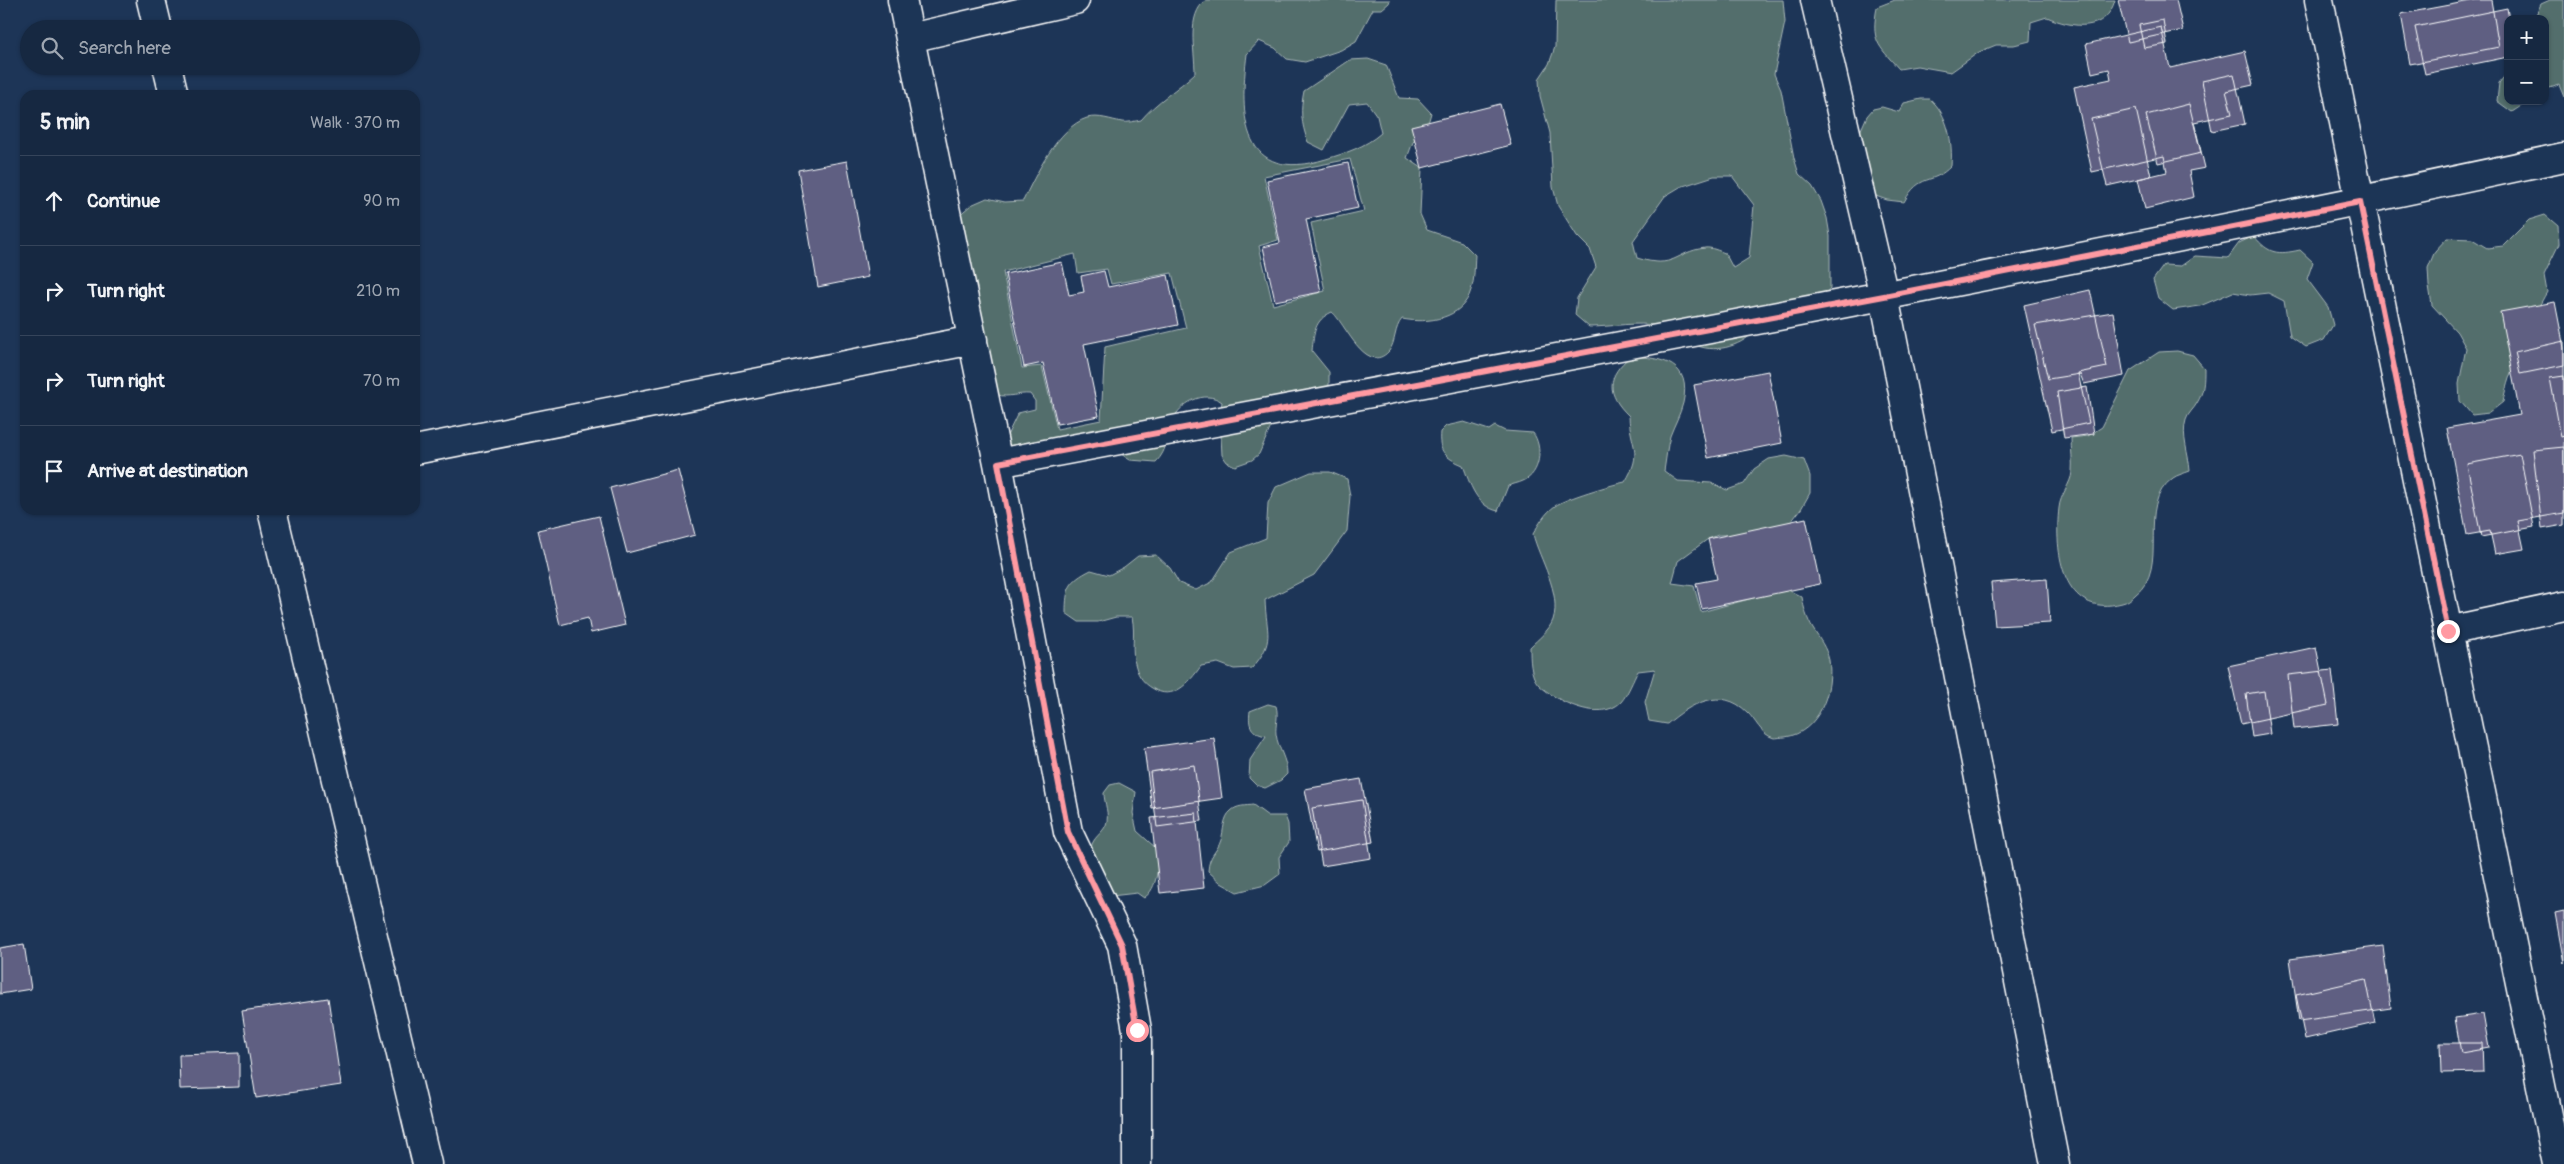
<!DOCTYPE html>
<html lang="en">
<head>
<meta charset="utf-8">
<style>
  :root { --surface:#162841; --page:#1f3048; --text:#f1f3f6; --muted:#9ea6b1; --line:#35445a }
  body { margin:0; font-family:Pangolin,sans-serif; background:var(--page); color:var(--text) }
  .controls { position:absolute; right:15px; top:15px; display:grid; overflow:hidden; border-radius:10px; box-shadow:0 1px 4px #0004 }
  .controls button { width:45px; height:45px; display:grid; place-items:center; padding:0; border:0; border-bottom:1px solid var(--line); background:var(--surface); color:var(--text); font:25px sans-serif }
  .stop { position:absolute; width:15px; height:15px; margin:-11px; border:4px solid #ff9aa2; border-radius:50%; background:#fff }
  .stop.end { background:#ff9aa2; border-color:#fff; box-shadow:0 1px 5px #0008 }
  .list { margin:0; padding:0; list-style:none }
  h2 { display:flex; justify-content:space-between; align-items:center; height:65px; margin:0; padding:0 20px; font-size:21px }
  h2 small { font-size:16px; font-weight:400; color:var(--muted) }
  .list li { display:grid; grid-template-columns:32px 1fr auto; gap:15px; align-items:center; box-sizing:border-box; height:90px; padding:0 20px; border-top:1px solid var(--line) }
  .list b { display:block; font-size:19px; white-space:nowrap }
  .list em { font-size:16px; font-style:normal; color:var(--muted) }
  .icon { flex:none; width:28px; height:28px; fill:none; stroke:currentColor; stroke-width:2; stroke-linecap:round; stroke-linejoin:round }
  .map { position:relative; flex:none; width:2564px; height:1164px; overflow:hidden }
  .search { position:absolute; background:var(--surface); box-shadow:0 1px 4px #0004; left:20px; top:20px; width:400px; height:55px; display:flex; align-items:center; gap:12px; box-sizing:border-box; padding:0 18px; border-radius:28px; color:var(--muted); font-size:19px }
  .panel { position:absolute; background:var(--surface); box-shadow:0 1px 4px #0004; left:20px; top:90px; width:400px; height:425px; border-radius:15px }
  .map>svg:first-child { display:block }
</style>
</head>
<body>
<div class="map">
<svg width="2564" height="1164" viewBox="0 0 2564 1164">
  <rect width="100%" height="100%" fill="#1d3557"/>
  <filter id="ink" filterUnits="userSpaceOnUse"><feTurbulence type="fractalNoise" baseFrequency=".02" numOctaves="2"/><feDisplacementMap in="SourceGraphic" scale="10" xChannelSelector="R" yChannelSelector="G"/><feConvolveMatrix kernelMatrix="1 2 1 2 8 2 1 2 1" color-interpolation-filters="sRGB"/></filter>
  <g filter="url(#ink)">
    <path fill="#526e6c" stroke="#a8b6b6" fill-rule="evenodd" d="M1206,0h184l-1,3 -7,6h-9l-17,32 -15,9 -36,12 -18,-3 -12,-11 -16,-7 -12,13c-8,62 -6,131 79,105 20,-6 39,-12 55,-26l-4,-17 -10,-14 -18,2 -25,46 -16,-8c-7,-19 -8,-32 -4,-51l46,-31 18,-1 18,6 13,33 19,1 13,14 -5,17 -13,12 -6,16 15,10 -2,46 7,16 35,12 13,13c-1,11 0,24 -4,35 -8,29 -43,34 -69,29 -8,9 -6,23 -13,32 -23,26 -45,-30 -57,-39 -18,8 -18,21 -20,39l17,21v17l-55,31 -15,34 -7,6 -17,6 -8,-4 -5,-7 -1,-19 -3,-8 4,-26c-17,-13 -43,1 -50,20 -6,15 -4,28 -16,40l-26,-2 -15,-10 -96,-1 -9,-2 -5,-7 13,-27 17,-4v-8l-5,-7c-12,-1 -21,4 -33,1l-8,-48 -16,-7 -6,-61 5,-17 -12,-13 -3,-32 14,-12 16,-7 18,4 18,-1c12,-25 35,-74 64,-83 12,-3 24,2 35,4 6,1 13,-1 19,-2 16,-19 36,-30 54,-47 0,-23 -9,-58 11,-73zM1350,159l14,52 -53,12 14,68 -52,14 -14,-59 19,-6 -14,-64zM1075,254l3,19 29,-4 4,15 61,-11 14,55 -81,19 -4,73 -44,9 -15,-63 -20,2 -19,-96z
      M1556,0h227l2,22 -11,52 7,16 13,68 5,16 13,12 9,15 6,17 3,18v52l-11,15 -65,29c-15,15 -40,22 -61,12 -11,-5 -22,-16 -34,-18 -23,-5 -46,1 -70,1l-14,-12 2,-17 19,-31 -6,-18 -13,-13 -19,-30 -5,-19 -3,-54 -10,-37 -1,-17 10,-15 6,-17zM1714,176h18l22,29 -5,53 -16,10 -8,-15c-6,-2 -14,-6 -20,-5 -31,4 -29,22 -68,10l-4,-17 32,-45 15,-9z
      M1895,0h220c-9,33 -43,28 -68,17l-16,5 -1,19 -16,4h-18l-17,7 -28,20 -34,-6 -18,3c-22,-25 -28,-28 -22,-62z
      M2550,0h14v97l-5,-12 -14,4v-70h-11l7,-15z
      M2508,72v29h21l-17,11 -15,-11 2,-18z
      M1921,99h9c18,15 23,44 21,67 -19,20 -31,6 -47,36l-17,-2 -17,-6 -17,-3 -11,-14 -3,-18 21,-27 7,-16 6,-7 9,-2 17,5 5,-9z
      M2545,215l13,11 1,18 -15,31 3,17c-14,23 -40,83 -44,110l-14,11 -17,2 -12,-14 -1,-17 7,-36 -9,-16 -25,-27 -3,-19 -1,-18 7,-17 12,-13 25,1 15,9 16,-2 26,-26z
      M2254,236c15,18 23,19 46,14l13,12 -6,17 21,28 5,18 -9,15 -18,7 -16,-11 -6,-35 -16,-8 -18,2 -17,-3 -33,14 -27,4 -15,-12 -5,-18 11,-15 17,1 14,-10 33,2 11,-15z
      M2177,351l16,4 11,13c0,13 0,24 -7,35 -3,6 -9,10 -11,17 -5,16 3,34 4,51 -5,2 -13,4 -17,7 -39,28 -1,89 -38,117 -4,4 -8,7 -13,8 -60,16 -68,-52 -63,-95 1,-13 12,-24 13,-36 1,-10 -1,-23 -1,-34l17,-2 14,-9 28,-56 29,-19z
      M1631,356c32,2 61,7 52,47 -3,12 -9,22 -13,33 -3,11 -4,23 -6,35l14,10 33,2 16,7 17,-6 10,-15 15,-10 17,-3 18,4 6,16v17l-9,16 -11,14 -54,12h-18l-10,4 -30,22 -6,22 22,3 7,26 85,-23 16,8c2,12 5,22 11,32 7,11 13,18 16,31 5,30 -10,73 -44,77 -3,0 -8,1 -11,1 -14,-4 -18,-18 -27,-26 -26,-26 -57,-8 -80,12l-18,-3 -4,-19 10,-33 -17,2c-5,9 -10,23 -17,31 -21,21 -66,-1 -83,-18 -8,-9 -8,-26 -8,-37 8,-8 19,-16 23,-27 9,-27 -14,-61 -20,-86 6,-10 12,-21 22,-28 11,-8 55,-21 70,-24 19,-31 5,-35 4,-66 -23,-22 -23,-40 2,-60z
      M1464,422l25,8 6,-4 10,5 28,2c10,13 8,41 -10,48 -4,2 -10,3 -15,5l-10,25c-22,-5 -28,-27 -35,-46 -17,-7 -25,-13 -23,-33l6,-6z
      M1311,472h19l17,7 3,17 -3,35 -33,44 -49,25c1,33 11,41 -13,68l-18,1 -16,-6 -17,3c-12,17 -28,36 -49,22 -7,-4 -14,-12 -16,-21 -6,-17 0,-32 -4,-50h-16l-18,5h-19l-13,-9c0,-25 3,-32 25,-43l18,5 15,-8 14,-11 18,-1 14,13 9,15 17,7 16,-8 19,-30 35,-14 2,-35 8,-16z
      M1268,704l8,2c3,10 -1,19 0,28 2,15 11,25 11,40l-6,6 -16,8 -9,-3 -7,-7 1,-18 16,-24c-15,-3 -18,-10 -16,-25z
      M1119,783l17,9 -3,21 4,18 20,18c2,16 1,39 -13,49l-7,-5 -26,3 -20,-48c2,-11 11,-14 15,-23 4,-11 -2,-22 -2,-32l6,-8z
      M1253,805l15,11h17l3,8 1,18 -10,15 1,17 -15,11 -28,7 -16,-9 -13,-12c1,-17 9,-18 13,-31 3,-9 2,-23 10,-29 6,-6 15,-5 22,-6z"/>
    <path fill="#5e5f82" stroke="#fff" d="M2118,0h58l7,30 -55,12z
      M2476,0h15l8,47 -89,17 -9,-50z
      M2507,8l2,11 -1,38 -83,17 -10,-47z
      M2163,20l4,24 -23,4 -5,-23z
      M2161,27l9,41 75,-17 8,34 -27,6 6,23 -38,8 11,46 -16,3 5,26 -49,12 -7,-30 29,-7 -3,-16 -72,16 -18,-85 37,-8 -2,-10 -17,4 -6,-29z
      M2234,74l11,50 -33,7 -10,-50z
      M1500,104l11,41 -89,23 -11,-42z
      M2189,104l12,49 -43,10 -12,-48z
      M2136,109l15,67 -44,10 -16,-67z
      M847,161l21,116 -50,10 -20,-117z
      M1348,163l10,45 -52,11 15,73 -46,9 -12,-54 17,-4 -13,-63z
      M1062,262l7,33 15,-3 -3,-16 23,-5 4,16 60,-12 10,50 -94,19 15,72 -42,8 -14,-61 -19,4 -19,-93z
      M2090,290l17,77 -29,6 11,50 -37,8 -28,-126z
      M2555,302l9,46v165l-46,8 6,28 -29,5 -5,-23 -23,4 -20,-107 73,-13 -20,-103z
      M2113,312l11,64 -40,8 -4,-10 -32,5 -13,-54z
      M2564,341v24l-44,9 -5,-22z
      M1768,371l14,72 -74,15 -14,-73z
      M2564,376v60l-3,1 -11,-59z
      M2087,387l7,47 -30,4 -7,-46z
      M2564,447v78l-22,4 -9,-79z
      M2520,454l14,73 -53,10 -14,-73z
      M678,470l17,65 -68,18 -17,-65z
      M599,516l26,109 -34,8 -3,-15 -28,7 -22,-95z
      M1806,518l14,66 -118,25 -6,-26 21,-4 -9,-40z
      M2047,579l3,44 -55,3 -4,-43z
      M2316,647l12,58 -87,19 -13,-58z
      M2332,670l6,54 -44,5 -6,-54z
      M2264,691l6,43 -18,3 -6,-43z
      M1214,738l8,60 -70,10 -8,-60z
      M1194,765l8,56 -45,6 -7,-55z
      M1361,779l12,63 -56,10 -12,-63z
      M1362,800l9,58 -49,8 -10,-58z
      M1196,813l8,75 -44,5 -9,-75z
      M2564,911v52l-9,-50z
      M24,944l7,45 -31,5v-46z
      M2383,946l8,62 -92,13 -9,-62z
      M2366,979l9,44 -70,16 -9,-44z
      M328,998l13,87 -85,13 -14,-87z
      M2483,1014l6,34 -28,5 -6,-35z
      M2440,1043h42l1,29 -42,1z
      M239,1053v34l-59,2 -1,-34z"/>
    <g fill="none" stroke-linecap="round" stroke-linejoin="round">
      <g stroke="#fff" stroke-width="31">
        <path id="minor" d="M151,0l7,29
          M902,0l96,463 70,369 54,113 15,85v134
          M1815,0l69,296 171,868
          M2319,0l238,1164
          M910,38l165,-38
          M167,66l7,29
          M415,450l558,-110
          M998,463c523,-99 1046,-193 1566,-306
          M272,510l155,654
          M2448,631l116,-25"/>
      </g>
      <use href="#minor" stroke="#1d3557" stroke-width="28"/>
    </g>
  </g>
  <g fill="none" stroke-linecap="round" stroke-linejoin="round" filter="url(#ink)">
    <path stroke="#ff9aa2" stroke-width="6" d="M1137,1030l-15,-85 -54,-113 -70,-369 886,-167 476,-94 88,429"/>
  </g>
</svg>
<div class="controls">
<button>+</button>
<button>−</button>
</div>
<div class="stop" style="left:1137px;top:1030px"></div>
<div class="stop end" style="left:2448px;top:631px"></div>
<div class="search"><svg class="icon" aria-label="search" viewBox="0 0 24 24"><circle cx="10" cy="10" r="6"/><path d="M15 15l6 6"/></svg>Search here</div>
<section class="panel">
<h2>5 min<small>Walk · 370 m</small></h2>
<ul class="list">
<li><svg class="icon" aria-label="ahead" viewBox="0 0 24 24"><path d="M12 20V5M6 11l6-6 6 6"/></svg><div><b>Continue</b></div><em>90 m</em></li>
<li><svg class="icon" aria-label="right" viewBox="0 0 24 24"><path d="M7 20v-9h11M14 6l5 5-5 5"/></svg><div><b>Turn right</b></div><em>210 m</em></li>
<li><svg class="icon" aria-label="right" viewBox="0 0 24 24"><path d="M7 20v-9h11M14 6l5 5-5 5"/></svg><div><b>Turn right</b></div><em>70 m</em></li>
<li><svg class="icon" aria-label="arrive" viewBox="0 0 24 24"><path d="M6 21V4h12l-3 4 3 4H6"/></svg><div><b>Arrive at destination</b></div></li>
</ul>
</section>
</div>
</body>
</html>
